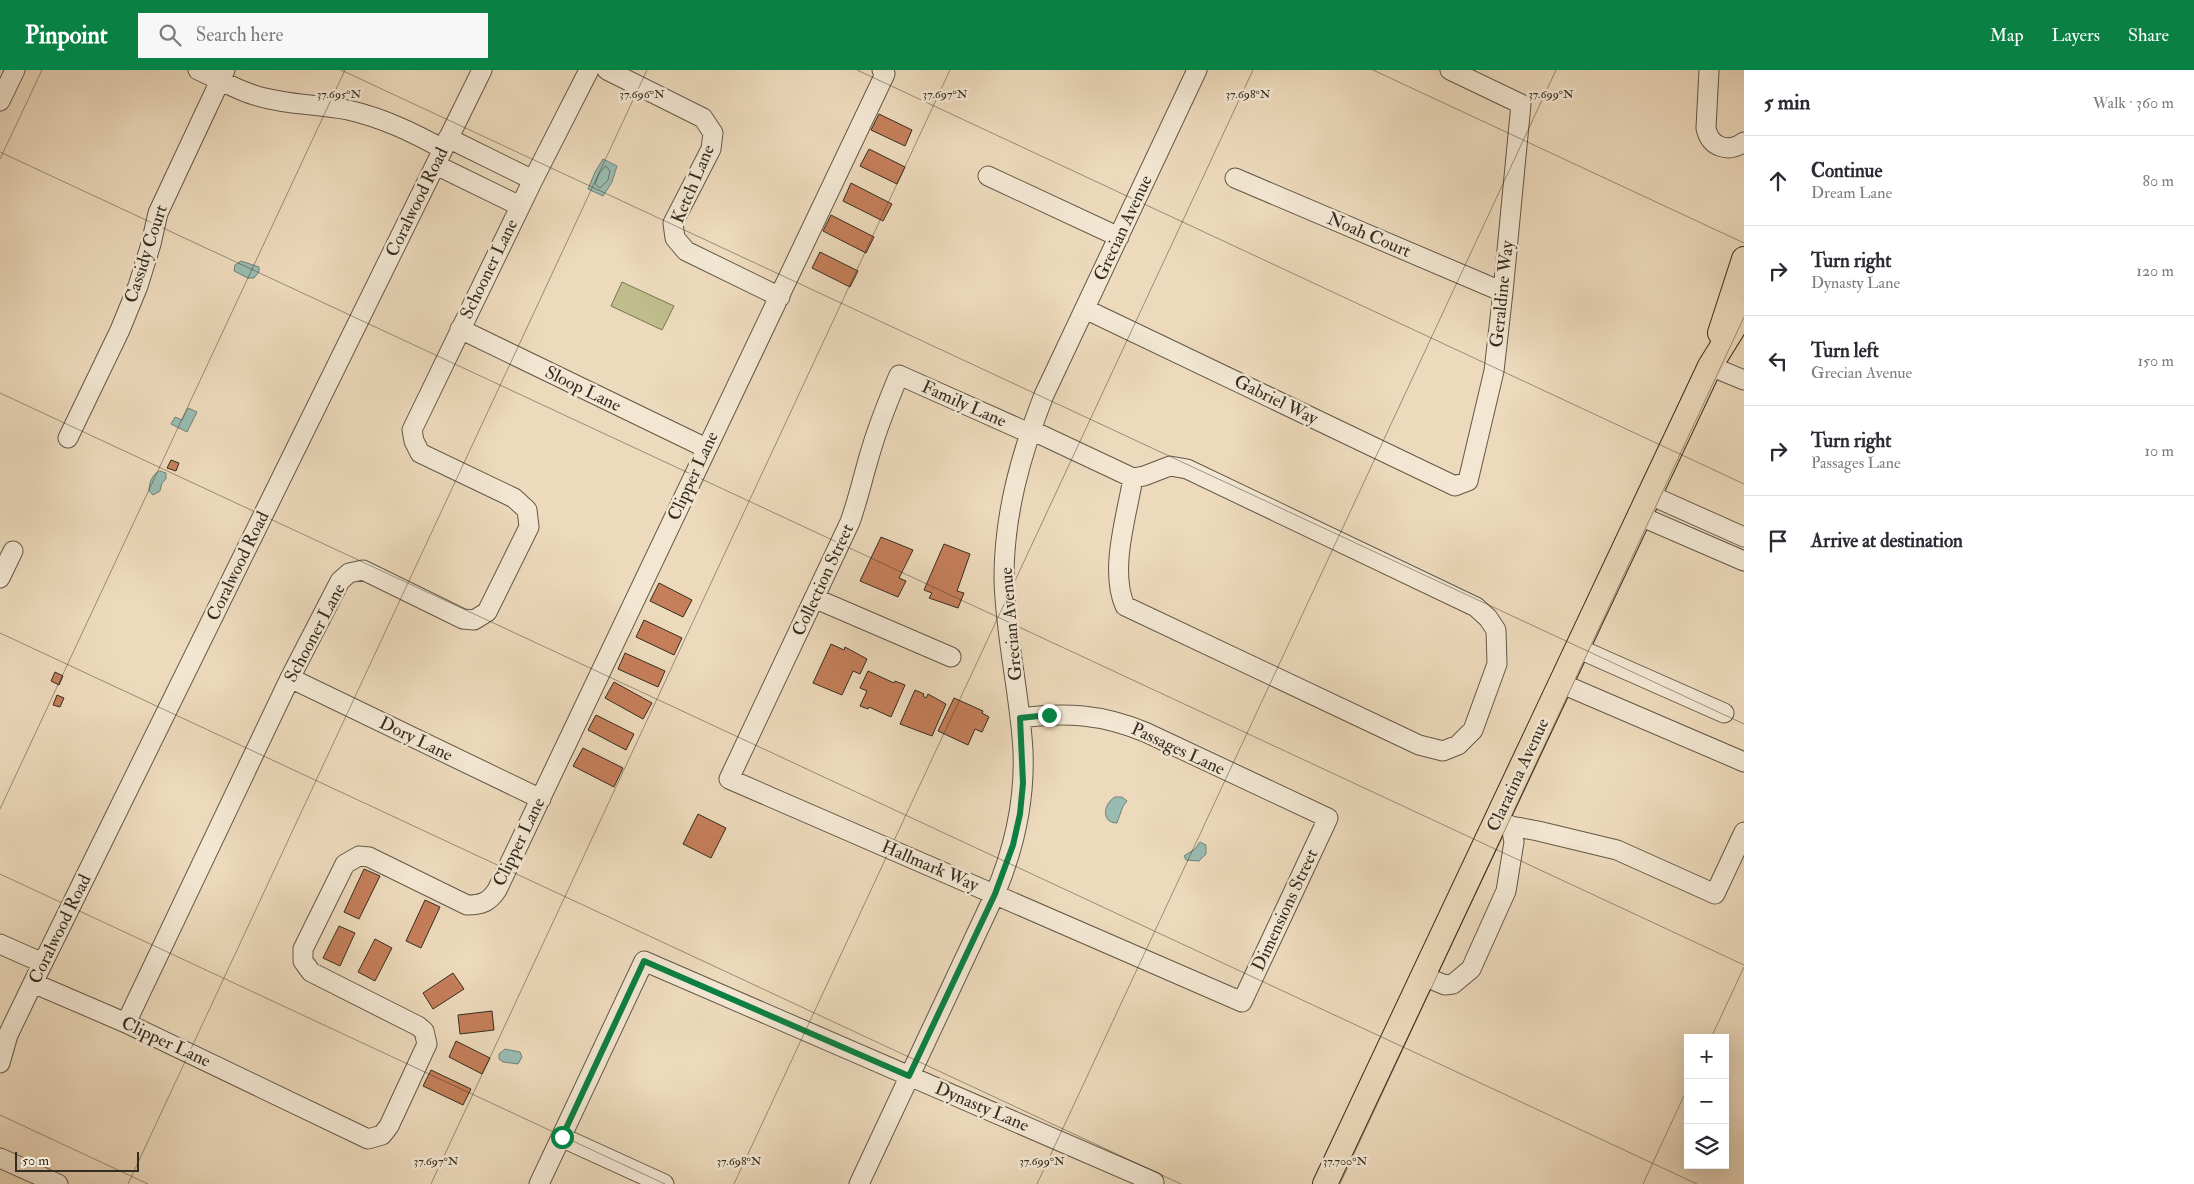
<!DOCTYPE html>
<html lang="en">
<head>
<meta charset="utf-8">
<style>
  :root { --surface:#fff; --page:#f7f7f7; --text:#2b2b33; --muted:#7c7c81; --line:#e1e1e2; --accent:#0b8043 }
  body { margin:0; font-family:"IM FELL Double Pica",serif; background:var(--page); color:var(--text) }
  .controls { position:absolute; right:15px; bottom:15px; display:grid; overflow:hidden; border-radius:0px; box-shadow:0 5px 20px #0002 }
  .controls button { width:45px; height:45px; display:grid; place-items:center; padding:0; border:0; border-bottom:1px solid var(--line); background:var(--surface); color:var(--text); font:25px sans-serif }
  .scale { position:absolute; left:15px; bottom:12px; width:124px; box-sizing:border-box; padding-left:5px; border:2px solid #352c20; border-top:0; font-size:14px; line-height:18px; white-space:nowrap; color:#352c20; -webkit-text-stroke:4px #f3e7d3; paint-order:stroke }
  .stop { position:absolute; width:15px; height:15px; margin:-11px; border:4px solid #0b8043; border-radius:50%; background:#fff }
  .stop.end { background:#0b8043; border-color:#fff; box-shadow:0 1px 5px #0008 }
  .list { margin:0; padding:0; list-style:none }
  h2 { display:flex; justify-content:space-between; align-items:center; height:65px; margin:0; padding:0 20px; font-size:21px }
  h2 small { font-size:16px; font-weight:400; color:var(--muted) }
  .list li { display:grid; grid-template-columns:32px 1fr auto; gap:15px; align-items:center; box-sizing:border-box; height:90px; padding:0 20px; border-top:1px solid var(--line) }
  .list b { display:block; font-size:19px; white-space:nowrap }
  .list p { margin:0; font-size:16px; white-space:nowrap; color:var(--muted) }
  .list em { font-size:16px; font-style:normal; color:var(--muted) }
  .icon { flex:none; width:28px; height:28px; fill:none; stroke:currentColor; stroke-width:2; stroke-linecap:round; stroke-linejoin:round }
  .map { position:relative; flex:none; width:1744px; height:1114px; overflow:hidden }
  header { display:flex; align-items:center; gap:30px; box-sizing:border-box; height:70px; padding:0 25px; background:var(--accent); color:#fff }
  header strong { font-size:24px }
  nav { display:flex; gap:28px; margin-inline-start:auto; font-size:18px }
  .search { width:350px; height:45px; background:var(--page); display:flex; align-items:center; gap:12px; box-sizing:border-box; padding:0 18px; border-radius:0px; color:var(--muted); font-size:19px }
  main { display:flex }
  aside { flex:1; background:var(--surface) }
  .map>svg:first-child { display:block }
</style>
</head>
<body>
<header>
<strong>Pinpoint</strong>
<div class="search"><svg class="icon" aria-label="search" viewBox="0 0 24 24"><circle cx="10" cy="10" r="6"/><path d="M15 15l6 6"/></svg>Search here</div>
<nav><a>Map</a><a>Layers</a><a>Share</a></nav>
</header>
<main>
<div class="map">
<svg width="1744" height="1114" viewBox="0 0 1744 1114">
  <rect width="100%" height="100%" fill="#eddabc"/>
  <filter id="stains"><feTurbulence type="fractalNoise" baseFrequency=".004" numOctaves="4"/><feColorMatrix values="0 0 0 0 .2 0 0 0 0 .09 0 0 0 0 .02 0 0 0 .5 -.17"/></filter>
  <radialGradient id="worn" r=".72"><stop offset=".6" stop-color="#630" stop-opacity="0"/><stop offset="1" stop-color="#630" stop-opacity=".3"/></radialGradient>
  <path fill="#bfbd8c" stroke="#7a7456" d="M622,212l52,24 -12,24 -51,-24z"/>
  <path fill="#99bbb1" stroke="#718277" d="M603,89l14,7 -5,16 -9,14 -15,-7 7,-17z
    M241,191l18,6v5l-5,6h-6l-14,-7 1,-6z
    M188,338l9,4 -10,20 -16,-8 4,-7 7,3z
    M160,401l6,2v6l-4,4 -2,8 -7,4 -4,-4c0,-8 3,-17 11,-20z
    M1115,727h7l5,4 -4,5 -6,17c-16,0 -14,-19 -2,-26z
    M1200,772l6,3v9l-7,7 -13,-1 -2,-4 11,-7z
    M505,979l15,3 2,5 -4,7 -15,-2 -4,-3v-5z"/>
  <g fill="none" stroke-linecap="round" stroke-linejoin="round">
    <path stroke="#677468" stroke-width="1" d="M606,96l4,5 -2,9 -8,8 -5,-4 4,-10z"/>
  </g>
  <path fill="#c57f5a" stroke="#352c20" d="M879,44l33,16 -7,16 -34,-16z
    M869,79l36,18 -8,17 -37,-18z
    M851,113l41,21 -9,17 -40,-20z
    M831,145l43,22 -8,16 -43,-22z
    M820,182l38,19 -8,16 -38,-19z
    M171,390l8,3 -3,8 -9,-3z
    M881,467l32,13 -14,28 7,3 -8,16 -38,-16z
    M944,474l26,10 -13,37 7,2 -6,15 -29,-10 3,-5 -8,-3z
    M659,513l33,17 -9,17 -33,-16z
    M644,550l38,18 -8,17 -38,-18z
    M831,574l13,6 1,-3 22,12 -7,15 -7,-3 -11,24 -29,-12z
    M625,583l40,18 -7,16 -40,-18z
    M868,601l26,12 1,-2 10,4 -14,32 -22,-10 -1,2 -8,-3 7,-15 -7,-3z
    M55,602l8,4 -4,9 -8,-4z
    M614,612l38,21 -9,16 -38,-21z
    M915,620l9,4 -1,2 3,2 2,-4 18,10 -14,32 -32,-12z
    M57,625l7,3 -4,9 -7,-2z
    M954,628l29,13 -1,2 7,4 -7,15 -7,-3 -7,16 -30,-14z
    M596,645l38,19 -8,16 -38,-20z
    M583,678l40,20 -9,19 -41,-21z
    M698,744l28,14 -15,30 -28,-14z
    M364,799l16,7 -21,43 -15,-7z
    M425,830l15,7 -19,41 -15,-7z
    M339,856l16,7 -15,33 -17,-8z
    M375,869l17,9 -17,33 -17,-9z
    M453,903l11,16 -31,20 -10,-16z
    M492,941l2,19 -34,4 -2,-19z
    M456,971l34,17 -8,16 -33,-17z
    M431,1000l40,19 -8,16 -40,-19z"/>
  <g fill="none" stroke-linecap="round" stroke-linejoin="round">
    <g stroke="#635847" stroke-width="21">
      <path id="minor" d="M198,0c18,8 37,19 56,25 31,10 63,9 94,15 35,8 64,22 95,39
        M607,0l96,48 10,15 -2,16 -38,74 2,15 11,13 94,46
        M1709,0l-3,58c4,20 23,25 38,14
        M0,31l15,-31
        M448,68l85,42
        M436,95l84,41
        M988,106l131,61
        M1235,108l268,114
        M1085,239l370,177 13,-5 26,-110 9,-79 18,-188 -71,-34
        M460,259l246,119
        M1710,296l34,14
        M1031,360l102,48 11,-2 26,-10 17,3 289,138 12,11 8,12 1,34 -24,66 -15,15 -15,6 -24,-6 -294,-139c-16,-36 2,-91 8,-128
        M68,368l52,-108 18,-44 13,-42 7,-31 67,-143
        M1650,425l94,42
        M1640,446l104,45
        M0,508l13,-27
        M814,528l137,59
        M1577,578l147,65
        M290,608l251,121
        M1560,613l184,79
        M1020,648c46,-6 81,-4 125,14l183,86 -86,184 -513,-223 121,-257c9,-25 14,-50 22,-75 7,-24 17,-48 27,-72l130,58
        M1511,756l27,5 79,19 98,44 29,-62
        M0,874l43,19
        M1423,906l22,9 8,-1 18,-15 35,-78 8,-49 -3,-16 -11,-5
        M33,913l93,40 242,116 14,-4 7,-9 38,-82 -3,-13 -6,-5 -107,-54 -8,-11v-12l42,-85 14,-8 10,1 98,48c15,0 22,-3 30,-15l388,-816 -3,-4
        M126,953l164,-345 50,-97 9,-8 14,-3 100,49 11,1 13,-8 42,-85 -2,-17 -13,-12 -94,-45 -6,-12 -2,-11 121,-250 56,-110
        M0,993l8,-28 25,-52 449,-913
        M561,1067l103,47
        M0,1088l58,26
        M539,1114l105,-223 510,221 -1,2
        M859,1114l136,-290c19,-45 30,-93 28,-143 -3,-58 -18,-115 -19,-173 0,-64 17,-124 40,-183l153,-325"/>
    </g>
    <g stroke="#352c20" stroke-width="26">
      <path id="major" d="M1720,263l24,-74
        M1325,1114l385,-818 34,-55"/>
    </g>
    <use href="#minor" stroke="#f3e7d3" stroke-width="19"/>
    <use href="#major" stroke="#eddabc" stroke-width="24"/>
  </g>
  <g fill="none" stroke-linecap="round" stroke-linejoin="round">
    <path stroke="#0b8043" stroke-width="6" d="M562,1067l82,-176 265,115 86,-182 18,-49 7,-31 3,-31 -3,-65 29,-3"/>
  </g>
  <path fill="none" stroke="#352c20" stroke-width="1" stroke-opacity="0.45" d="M341,0l1403,654M857,0l887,414M1373,0l371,173M0,82l1744,813M0,89l42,-89M0,323l1697,791M0,563l1181,551M0,739l345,-739M0,804l665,310M1711,968l33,-71M0,1045l148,69M128,1114l519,-1114M431,1114l519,-1114M734,1114l519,-1114M1037,1114l519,-1114M1340,1114l404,-867M1643,1114l45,-97"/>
  <g text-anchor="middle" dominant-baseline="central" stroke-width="5" stroke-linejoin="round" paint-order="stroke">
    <g font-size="18" fill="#352c20" stroke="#f3e7d3">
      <text transform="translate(693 114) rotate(-67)">Ketch Lane</text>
      <text transform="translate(417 132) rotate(-64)">Coralwood Road</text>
      <text transform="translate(1123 158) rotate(-65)">Grecian Avenue</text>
      <text transform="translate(1369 165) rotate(23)">Noah Court</text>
      <text transform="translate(146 184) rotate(-72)">Cassidy Court</text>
      <text transform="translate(489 199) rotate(-64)">Schooner Lane</text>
      <text transform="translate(1502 224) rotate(-84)">Geraldine Way</text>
      <text transform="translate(583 319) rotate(26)">Sloop Lane</text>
      <text transform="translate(1276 330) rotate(26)">Gabriel Way</text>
      <text transform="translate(964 334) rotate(24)">Family Lane</text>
      <text transform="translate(693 406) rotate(-65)">Clipper Lane</text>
      <text transform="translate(238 496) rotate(-64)">Coralwood Road</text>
      <text transform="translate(823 510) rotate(-65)">Collection Street</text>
      <text transform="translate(1011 554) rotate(-95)">Grecian Avenue</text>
      <text transform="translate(315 563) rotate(-62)">Schooner Lane</text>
      <text transform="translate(416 669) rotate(26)">Dory Lane</text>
      <text transform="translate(1178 679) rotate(25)">Passages Lane</text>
      <text transform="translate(1518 705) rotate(-65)">Claratina Avenue</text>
      <text transform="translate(519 772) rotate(-64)">Clipper Lane</text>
      <text transform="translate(930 796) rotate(23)">Hallmark Way</text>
      <text transform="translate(1285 840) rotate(-65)">Dimensions Street</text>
      <text transform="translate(60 859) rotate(-64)">Coralwood Road</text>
      <text transform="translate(166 972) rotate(25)">Clipper Lane</text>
      <text transform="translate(982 1037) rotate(23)">Dynasty Lane</text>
    </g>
  </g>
  <g font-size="12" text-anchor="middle" fill="#352c20" stroke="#f3e7d3" stroke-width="5" stroke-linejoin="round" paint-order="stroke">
    <text x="339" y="28">37.695°N</text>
    <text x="642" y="28">37.696°N</text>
    <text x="945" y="28">37.697°N</text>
    <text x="1248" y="28">37.698°N</text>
    <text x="1551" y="28">37.699°N</text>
    <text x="436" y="1095">37.697°N</text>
    <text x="739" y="1095">37.698°N</text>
    <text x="1042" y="1095">37.699°N</text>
    <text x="1345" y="1095">37.700°N</text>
  </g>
  <rect width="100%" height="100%" filter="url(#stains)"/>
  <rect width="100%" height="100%" fill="url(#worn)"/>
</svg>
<div class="controls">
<button>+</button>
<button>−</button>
<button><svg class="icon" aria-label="layers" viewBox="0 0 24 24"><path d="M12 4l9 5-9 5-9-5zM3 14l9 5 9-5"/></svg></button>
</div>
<div class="scale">50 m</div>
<div class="stop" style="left:562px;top:1067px"></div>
<div class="stop end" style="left:1049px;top:645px"></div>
</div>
<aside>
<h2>5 min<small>Walk · 360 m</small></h2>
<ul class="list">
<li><svg class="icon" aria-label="ahead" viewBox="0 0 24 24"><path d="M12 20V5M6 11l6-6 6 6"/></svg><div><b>Continue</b><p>Dream Lane</p></div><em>80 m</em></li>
<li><svg class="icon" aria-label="right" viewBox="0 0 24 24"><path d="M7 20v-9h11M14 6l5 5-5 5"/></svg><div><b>Turn right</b><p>Dynasty Lane</p></div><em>120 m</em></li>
<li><svg class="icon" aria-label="left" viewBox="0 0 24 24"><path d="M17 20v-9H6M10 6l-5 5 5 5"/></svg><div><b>Turn left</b><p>Grecian Avenue</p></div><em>150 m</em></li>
<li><svg class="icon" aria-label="right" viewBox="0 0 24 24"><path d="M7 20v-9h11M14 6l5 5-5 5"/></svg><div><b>Turn right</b><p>Passages Lane</p></div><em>10 m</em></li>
<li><svg class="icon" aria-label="arrive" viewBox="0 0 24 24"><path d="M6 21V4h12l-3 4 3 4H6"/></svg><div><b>Arrive at destination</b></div></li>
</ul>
</aside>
</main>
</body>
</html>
